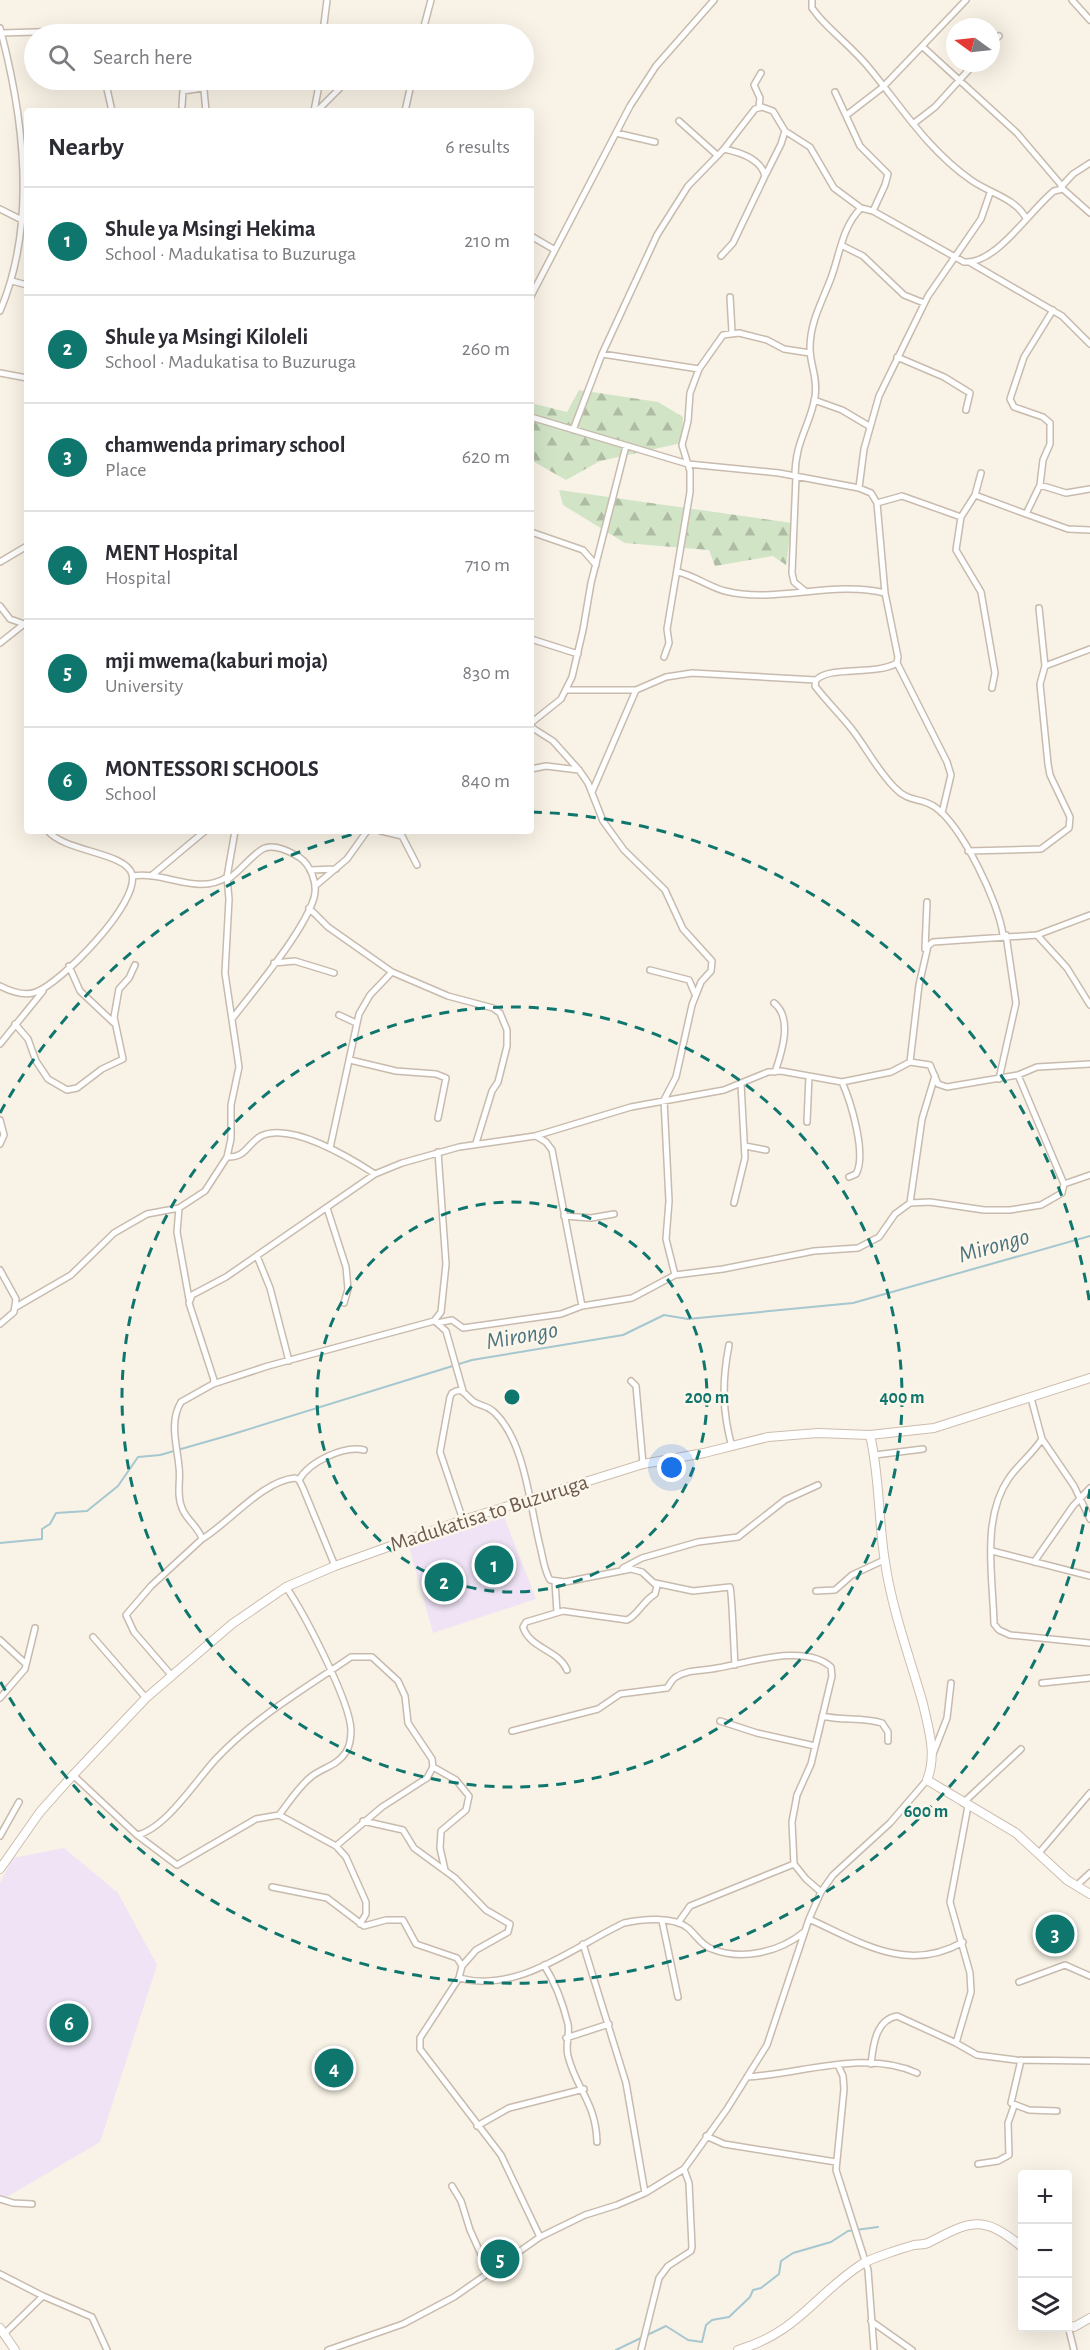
<!DOCTYPE html>
<html lang="en">
<head>
<meta charset="utf-8">
<style>
  :root { --surface:#fff; --page:#f2f2f3; --text:#2b2b33; --muted:#7c7c81; --line:#e1e1e2; --accent:#0f766e }
  body { margin:0; font-family:"Alegreya Sans",sans-serif; background:var(--page); color:var(--text) }
  .controls { position:absolute; right:18px; bottom:18px; display:grid; overflow:hidden; border-radius:6px; box-shadow:0 6px 24px #0002 }
  .controls button { width:54px; height:54px; display:grid; place-items:center; padding:0; border:0; border-bottom:2px solid var(--line); background:var(--surface); color:var(--text); font:30px sans-serif }
  .compass { position:absolute; left:946px; top:18px; width:54px; height:54px; border-radius:50%; background:var(--surface); box-shadow:0 6px 24px #0002; rotate:285deg }
  .you { position:absolute; left:672px; top:1468px; width:21px; height:21px; margin:-15px; border:4px solid #fff; border-radius:50%; background:#1a73e8; box-shadow:0 0 0 9px #1a73e833 }
  .badge { display:grid; place-items:center; width:39px; height:39px; border-radius:50%; background:var(--accent); color:#fff; font-size:20px; font-weight:700 }
  .pin { position:absolute; translate:-50% -50%; border:3px solid #fff; box-shadow:0 2px 6px #0006 }
  .list { margin:0; padding:0; list-style:none }
  h2 { display:flex; justify-content:space-between; align-items:center; height:78px; margin:0; padding:0 24px; font-size:26px }
  h2 small { font-size:20px; font-weight:400; color:var(--muted) }
  .list li { display:grid; grid-template-columns:39px 1fr auto; gap:18px; align-items:center; box-sizing:border-box; height:108px; padding:0 24px; border-top:2px solid var(--line) }
  .list b { display:block; font-size:22px; white-space:nowrap }
  .list p { margin:0; font-size:20px; white-space:nowrap; color:var(--muted) }
  .list em { font-size:20px; font-style:normal; color:var(--muted) }
  .icon { flex:none; width:33px; height:33px; fill:none; stroke:currentColor; stroke-width:2; stroke-linecap:round; stroke-linejoin:round }
  .map { position:relative; flex:none; width:1090px; height:2350px; overflow:hidden }
  .search { position:absolute; background:var(--surface); box-shadow:0 6px 24px #0002; left:24px; top:24px; width:510px; height:66px; display:flex; align-items:center; gap:15px; box-sizing:border-box; padding:0 21px; border-radius:33px; color:var(--muted); font-size:22px }
  .panel { position:absolute; background:var(--surface); box-shadow:0 6px 24px #0002; left:24px; top:108px; width:510px; height:726px; border-radius:6px }
  .map>svg:first-child { display:block }
</style>
</head>
<body>
<div class="map">
<svg width="1090" height="2350" viewBox="0 0 1090 2350">
  <defs>
    <pattern id="forest-firs" width="22" height="20" patternUnits="userSpaceOnUse" patternTransform="scale(1.5)"><rect width="22" height="20" fill="#d1e4c6"/><path d="M5 1l3.5 6h-7zM16 11l3.5 6h-7z" fill="#aebca3"/></pattern>
  </defs>
  <rect width="100%" height="100%" fill="#f9f2e6"/>
  <path fill="#efe3f5" d="M504,1517l32,82 -103,34 -24,-86z
    M64,1848l54,45 39,72 -57,177 -100,59v-318l13,-25z"/>
  <path fill="url(#forest-firs)" d="M579,390l79,12 25,15 -1,26 -82,18 -34,19 -35,-20v-57l36,9z
    M559,490l233,33 -6,42 -13,-9 -58,10 -6,-16 -84,-7 -62,-38z"/>
  <g fill="none" stroke-linecap="round" stroke-linejoin="round">
    <path stroke="#a5c7d0" stroke-width="2" d="M0,1543l42,-4v-10l8,-5 6,-11 31,-2 31,-25 20,-29 22,-2 70,-20 242,-75 151,-25 41,-20 24,4 165,-16 237,-67
      M616,2350l50,-24 22,14 14,2 4,-17 6,-5 17,-3 21,-20 3,-7 8,-2 18,-14 2,-13 12,-8 38,-11 17,-11 30,-4"/>
    <g stroke="#c8bbad" stroke-width="8">
      <path id="street" d="M812,0v8l7,9c16,18 36,33 51,52 32,39 59,82 101,111 18,13 44,18 55,38
        M1072,0l18,20
        M0,28c24,90 37,196 0,283
        M323,32l4,-32
        M1,33l104,-3 25,4
        M302,34l21,-2 9,2
        M422,34l9,-34
        M991,44l8,-8
        M923,47l94,86 45,53
        M105,80l7,31
        M203,80l3,31
        M835,92l25,54 28,28 -3,11 -12,26
        M182,106l1,-15 20,-3
        M759,107l1,-9 -6,-13 7,-12
        M314,111l6,-31
        M317,111l29,-29
        M405,111l7,-31
        M848,114l35,-27 83,-87
        M679,121l38,34
        M913,124l22,-17 40,-44
        M616,133l39,9
        M766,174l15,-30 4,-13
        M1061,187l12,-13 17,-11
        M0,209l22,11
        M531,236l24,14
        M841,245l22,11 41,39 20,8
        M721,256l12,-13 32,-67c-4,-17 -26,-24 -41,-27
        M971,263l91,53 28,28
        M12,281l15,4
        M531,296l99,-190 26,-40 58,-66
        M730,297l2,35
        M602,354l97,15
        M897,357l47,20 26,16 -4,17
        M0,373l27,5
        M814,400l28,10 27,16
        M531,417l157,47 91,9 80,15 12,5 6,10 8,90 13,64 -1,6c-22,13 -66,2 -81,17l-1,6c12,16 27,30 39,46 14,19 24,39 41,56 14,15 26,9 40,19 27,19 64,96 68,128
        M573,430l29,-76 55,-119 31,-49 36,-37 31,-40 7,-2 11,4 12,20 25,16 24,41 27,20
        M795,476c0,-35 15,-50 20,-79 3,-21 -5,-31 -5,-49 0,-26 12,-46 21,-70 9,-24 11,-51 30,-70l12,3 91,51c32,3 66,-52 90,-71l9,-2 27,24
        M796,477l-4,96 2,9 11,9
        M1040,485l26,8 24,-4
        M859,488l5,-39 15,-53 49,-100 53,-77 9,-26
        M975,495l51,19 14,-29 3,-25 7,-16v-21l-7,-6 -29,-10 -4,-8 14,-42 29,-47
        M877,503l25,-7 59,21 -5,33 25,42 14,81 -3,15
        M1026,514l42,15 22,1
        M961,517l14,-22 6,-22
        M531,532l52,18 13,15
        M0,562l27,-16
        M678,572c17,4 31,15 47,19 51,13 107,-11 160,2
        M0,606l10,13 17,6
        M1039,608l6,58
        M531,639l47,15
        M0,643l24,-19
        M664,657l5,-14 -2,-14 23,-137v-21l-8,-26 6,-24 2,-28 9,-24 24,-34 16,-2 28,7 17,9 26,4
        M897,663l50,99 4,13 -9,38
        M567,690h69l30,-13 26,-4 124,7
        M531,723l30,-24 11,-22 11,-47 8,-47 35,-137
        M531,727l22,14 26,29 9,13 15,38 21,29 41,40 18,39 29,32 -1,10 -10,11 -9,23 -16,72 -12,23 5,101 -3,38 9,36
        M531,769l15,-3 33,4
        M592,792l44,-102
        M381,831l21,5 15,29
        M968,851l73,-2 28,-21 1,-11 -20,-42 -2,-11 -8,-80 5,-18 45,-17
        M310,870l26,-1
        M133,876c32,-5 65,20 94,1
        M151,876l54,-45
        M227,880c13,-8 28,-29 38,-32 11,-4 25,4 34,9 12,8 19,27 15,41 -11,35 -59,91 -82,121
        M315,886l32,-27 20,-28
        M309,908l19,19 64,45 56,24 45,12 7,5 7,17v16l-9,36 -6,9 -16,52
        M1037,935l30,33 23,37
        M925,949l2,-47
        M274,963l21,-2 39,12
        M69,966l11,25 34,32
        M650,970l39,10 6,14
        M0,986c10,5 24,11 36,6 25,-9 104,-89 96,-118 -7,-22 -67,-22 -84,-43
        M774,1003c19,15 8,49 1,69
        M339,1015l17,8
        M15,1024l13,15 8,22 12,18 19,11 10,-2 25,-19 21,-10 -9,-42 5,-28 10,-11 6,-13
        M0,1044l43,-53
        M350,1060l46,11 40,3 10,4 -8,40
        M910,1062l20,3 8,19 9,3 71,-12 19,-8 53,-3
        M999,1079l17,-76 -10,-68
        M842,1082c9,20 25,73 14,92l-7,3
        M0,1120l4,15 -4,9
        M807,1122l2,-46
        M536,1136l10,6 6,8 30,156
        M745,1146l21,4
        M330,1148l29,-134 11,-19 22,-23
        M227,1157c19,1 20,-13 34,-21 31,-14 89,22 114,38
        M1064,1184l26,-9
        M734,1203l11,-45 -4,-74
        M910,1203l12,-84 13,-43
        M179,1208l-2,24 12,67
        M327,1208l19,59 2,22 -4,14
        M564,1216l27,2 23,-4
        M257,1256l13,32 19,73
        M0,1270l16,29 -2,13 -14,12
        M16,1307l55,-32 43,-42 33,-19 32,-6 26,-17 22,-34 4,-18v-34l8,-38 -14,-94 4,-74 -2,-22 8,-46
        M436,1322l10,9 17,60
        M437,1323l15,-3 11,8 98,-14 21,-8 50,-8 43,-23 48,-6 91,-18 44,-3 21,-11 16,-23 15,-11 20,-1 54,8h26l31,-5 21,-12 2,-9 -46,-109
        M729,1345c-7,36 -7,66 3,102
        M631,1381l5,5 7,78
        M213,1384l55,-18 166,-45 7,-9 5,-48 -8,-112
        M1031,1398l11,41c-9,14 -23,25 -33,39 -28,40 -16,100 -15,146l5,6 11,5 80,8
        M1042,1439l32,47 16,33
        M875,1455l48,-6
        M299,1480c10,-18 45,-35 65,-30
        M463,1520l-23,-68 10,-55 2,-4c11,-7 13,3 22,9 7,4 14,4 20,10 32,30 36,97 47,138 2,10 4,22 9,30l15,2 66,-13 11,3 15,14 -2,8c-13,8 -17,21 -28,26l-64,-9 -37,11 -3,5c7,22 36,23 44,43
        M202,1539c27,-16 60,-58 93,-61l4,2 4,8 32,78
        M992,1551l98,25
        M1034,1562l39,-56 17,-18
        M623,1568l19,-10 56,-16 40,-5 47,-37 33,-15
        M555,1582l2,30
        M655,1583l38,8 37,-4c2,4 4,66 5,78
        M816,1591l19,-1 17,-15 32,-15
        M93,1637l53,61
        M0,1640l26,24
        M172,1676l-38,-44 -8,-17 25,-29 51,-47c-3,-12 -16,-19 -20,-31 -6,-14 -1,-27 -3,-41 -2,-22 -10,-45 2,-65l32,-18 1,-4 -25,-77 3,-8 34,-18 149,-103 27,-11 57,-16 76,-11 96,-29 93,-17 44,-18 13,-1 61,11 49,-10 19,-10 9,-77 9,-39 5,-4 104,-7 53,-20
        M1042,1683l48,-5
        M0,1698l25,-29 10,-41
        M822,1716c20,5 40,1 60,7l6,9v9
        M720,1721l37,12 58,13
        M512,1731l86,-22 22,-15 47,-6c3,-4 5,-9 9,-11 12,-8 28,-6 41,-9 31,-5 88,-25 114,-1l1,9 -21,88 -14,31 -5,27 2,42 12,15 15,13
        M933,1754l14,-36 4,-35
        M433,1767l23,13 13,16 -3,14 -25,21 -1,17 5,22
        M73,1775l64,60 40,30 79,-46 23,-4 57,31 10,11 20,45v12l-6,10
        M963,1803l58,-54
        M279,1815c11,-14 19,-28 33,-39 12,-9 25,-10 34,-24 4,-6 5,-14 5,-22 -1,-29 -47,-117 -65,-143
        M363,1821l40,9 11,18 41,30 31,32 24,14 -2,8 -32,18 -14,16
        M137,1835c28,-6 58,-53 78,-75 40,-43 88,-70 136,-103h21l26,24 7,15 3,27 24,36 1,8 -6,11 -45,29 -46,39
        M0,1836l19,-34
        M1039,1853l51,-60
        M1076,1886l14,-13
        M272,1887l55,11 37,28 22,-6h17l13,24 41,14 5,8 -3,12 -39,60v11l81,106 39,82
        M809,1919c51,23 98,55 154,23
        M662,1921l16,76
        M678,1923l12,-17 104,-42
        M583,1944l43,139 19,110
        M544,1965c11,17 19,39 24,59 2,11 -3,21 0,32 8,33 28,46 29,86
        M459,1978c59,16 114,-31 165,-55 18,-4 49,-7 64,5 7,6 14,18 24,21 30,12 68,3 92,-17
        M1019,1982l46,-17 25,11
        M566,2038l43,-14
        M956,2043l15,-51 -1,-19 -20,-71 18,-96
        M1021,2060l-10,43 18,7 28,1
        M871,2064c2,-17 4,-44 26,-48l59,27 21,12 39,5 74,1
        M838,2065l5,11 1,13 -8,81 32,100 6,80
        M747,2077c54,-3 119,-28 170,-4
        M477,2126l32,-18 75,-19
        M706,2136l18,8 112,18
        M978,2164l20,-3 11,-6 -1,-32 6,-17
        M452,2186l9,15 9,29 19,42
        M0,2199l13,4 19,1
        M0,2274l43,22
        M871,2321l41,29
        M1068,2326l6,24
        M4,2334l39,-38 49,21 15,33
        M328,2350l75,-26 51,-27 86,-60 45,-22 32,-10 28,-12 39,-24 43,-60 40,-64 42,-126 12,-27 12,-17 57,-52 37,-43
        M641,2350l18,-72 9,-12 23,-15 1,-4 -3,-64 -5,-14"/>
    </g>
    <g stroke="#cdbdae" stroke-width="10">
      <path id="secondary" d="M870,1435c10,42 8,85 15,127 7,48 25,96 38,142 6,26 14,51 4,76l89,53 51,47 23,14
        M0,1869l40,-57 33,-37 73,-77 86,-74 54,-37 49,-21 128,-46 180,-56 61,-11 64,-16 50,-4 52,2 64,-7 156,-50
        M1068,2325l6,2 16,-9
        M0,2328l15,22
        M738,2350c61,-18 77,-56 124,-86 10,-6 41,-16 52,-19 5,-1 9,0 14,-2 42,-22 55,-29 94,4"/>
    </g>
    <use href="#street" stroke="#fff" stroke-width="5"/>
    <use href="#secondary" stroke="#fff" stroke-width="8"/>
  </g>
  <g fill="none" stroke="#0f766e" stroke-width="3" stroke-dasharray="10 8">
    <circle cx="512" cy="1397" r="195"/>
    <circle cx="512" cy="1397" r="390"/>
    <path d="M1090 1489A585 585 0 0 1 0 1681M0 1113A585 585 0 0 1 361 832M532 812A585 585 0 0 1 1090 1305"/>
  </g>
  <g text-anchor="middle" dominant-baseline="central" stroke-width="5" stroke-linejoin="round" paint-order="stroke">
    <g font-size="22" fill="#6e5b4e" stroke="#fcf6eb">
      <text transform="translate(489 1513) rotate(-18)">Madukatisa to Buzuruga</text>
    </g>
    <g font-size="24" font-style="italic" fill="#4b747f" stroke="#fcf6eb">
      <text transform="translate(994 1246) rotate(-16)">Mirongo</text>
      <text transform="translate(522 1336) rotate(-10)">Mirongo</text>
    </g>
  </g>
  <circle cx="512" cy="1397" r="9" fill="#0f766e" stroke="#fcf6eb" stroke-width="3"/>
  <g font-size="18" text-anchor="middle" font-weight="bold" fill="#0f766e" stroke="#fcf6eb" stroke-width="5" stroke-linejoin="round" paint-order="stroke">
    <text x="707" y="1403">200 m</text>
    <text x="902" y="1403">400 m</text>
    <text x="926" y="1817">600 m</text>
  </g>
</svg>
<div class="controls">
<button>+</button>
<button>−</button>
<button><svg class="icon" aria-label="layers" viewBox="0 0 24 24"><path d="M12 4l9 5-9 5-9-5zM3 14l9 5 9-5"/></svg></button>
</div>
<svg class="compass" viewBox="-18 -18 36 36"><path d="M0-13l5 13h-10z" fill="#e53935"/><path d="M0 13l5-13h-10z" fill="#7c7c81"/></svg>
<div class="you"></div>
<div class="pin badge" style="left:494px;top:1565px">1</div>
<div class="pin badge" style="left:444px;top:1582px">2</div>
<div class="pin badge" style="left:1055px;top:1934px">3</div>
<div class="pin badge" style="left:334px;top:2068px">4</div>
<div class="pin badge" style="left:500px;top:2259px">5</div>
<div class="pin badge" style="left:69px;top:2023px">6</div>
<div class="search"><svg class="icon" aria-label="search" viewBox="0 0 24 24"><circle cx="10" cy="10" r="6"/><path d="M15 15l6 6"/></svg>Search here</div>
<section class="panel">
<h2>Nearby<small>6 results</small></h2>
<ul class="list">
<li><span class="badge">1</span><div><b>Shule ya Msingi Hekima</b><p>School · Madukatisa to Buzuruga</p></div><em>210 m</em></li>
<li><span class="badge">2</span><div><b>Shule ya Msingi Kiloleli</b><p>School · Madukatisa to Buzuruga</p></div><em>260 m</em></li>
<li><span class="badge">3</span><div><b>chamwenda primary school</b><p>Place</p></div><em>620 m</em></li>
<li><span class="badge">4</span><div><b>MENT Hospital</b><p>Hospital</p></div><em>710 m</em></li>
<li><span class="badge">5</span><div><b>mji mwema(kaburi moja)</b><p>University</p></div><em>830 m</em></li>
<li><span class="badge">6</span><div><b>MONTESSORI SCHOOLS</b><p>School</p></div><em>840 m</em></li>
</ul>
</section>
</div>
</body>
</html>
